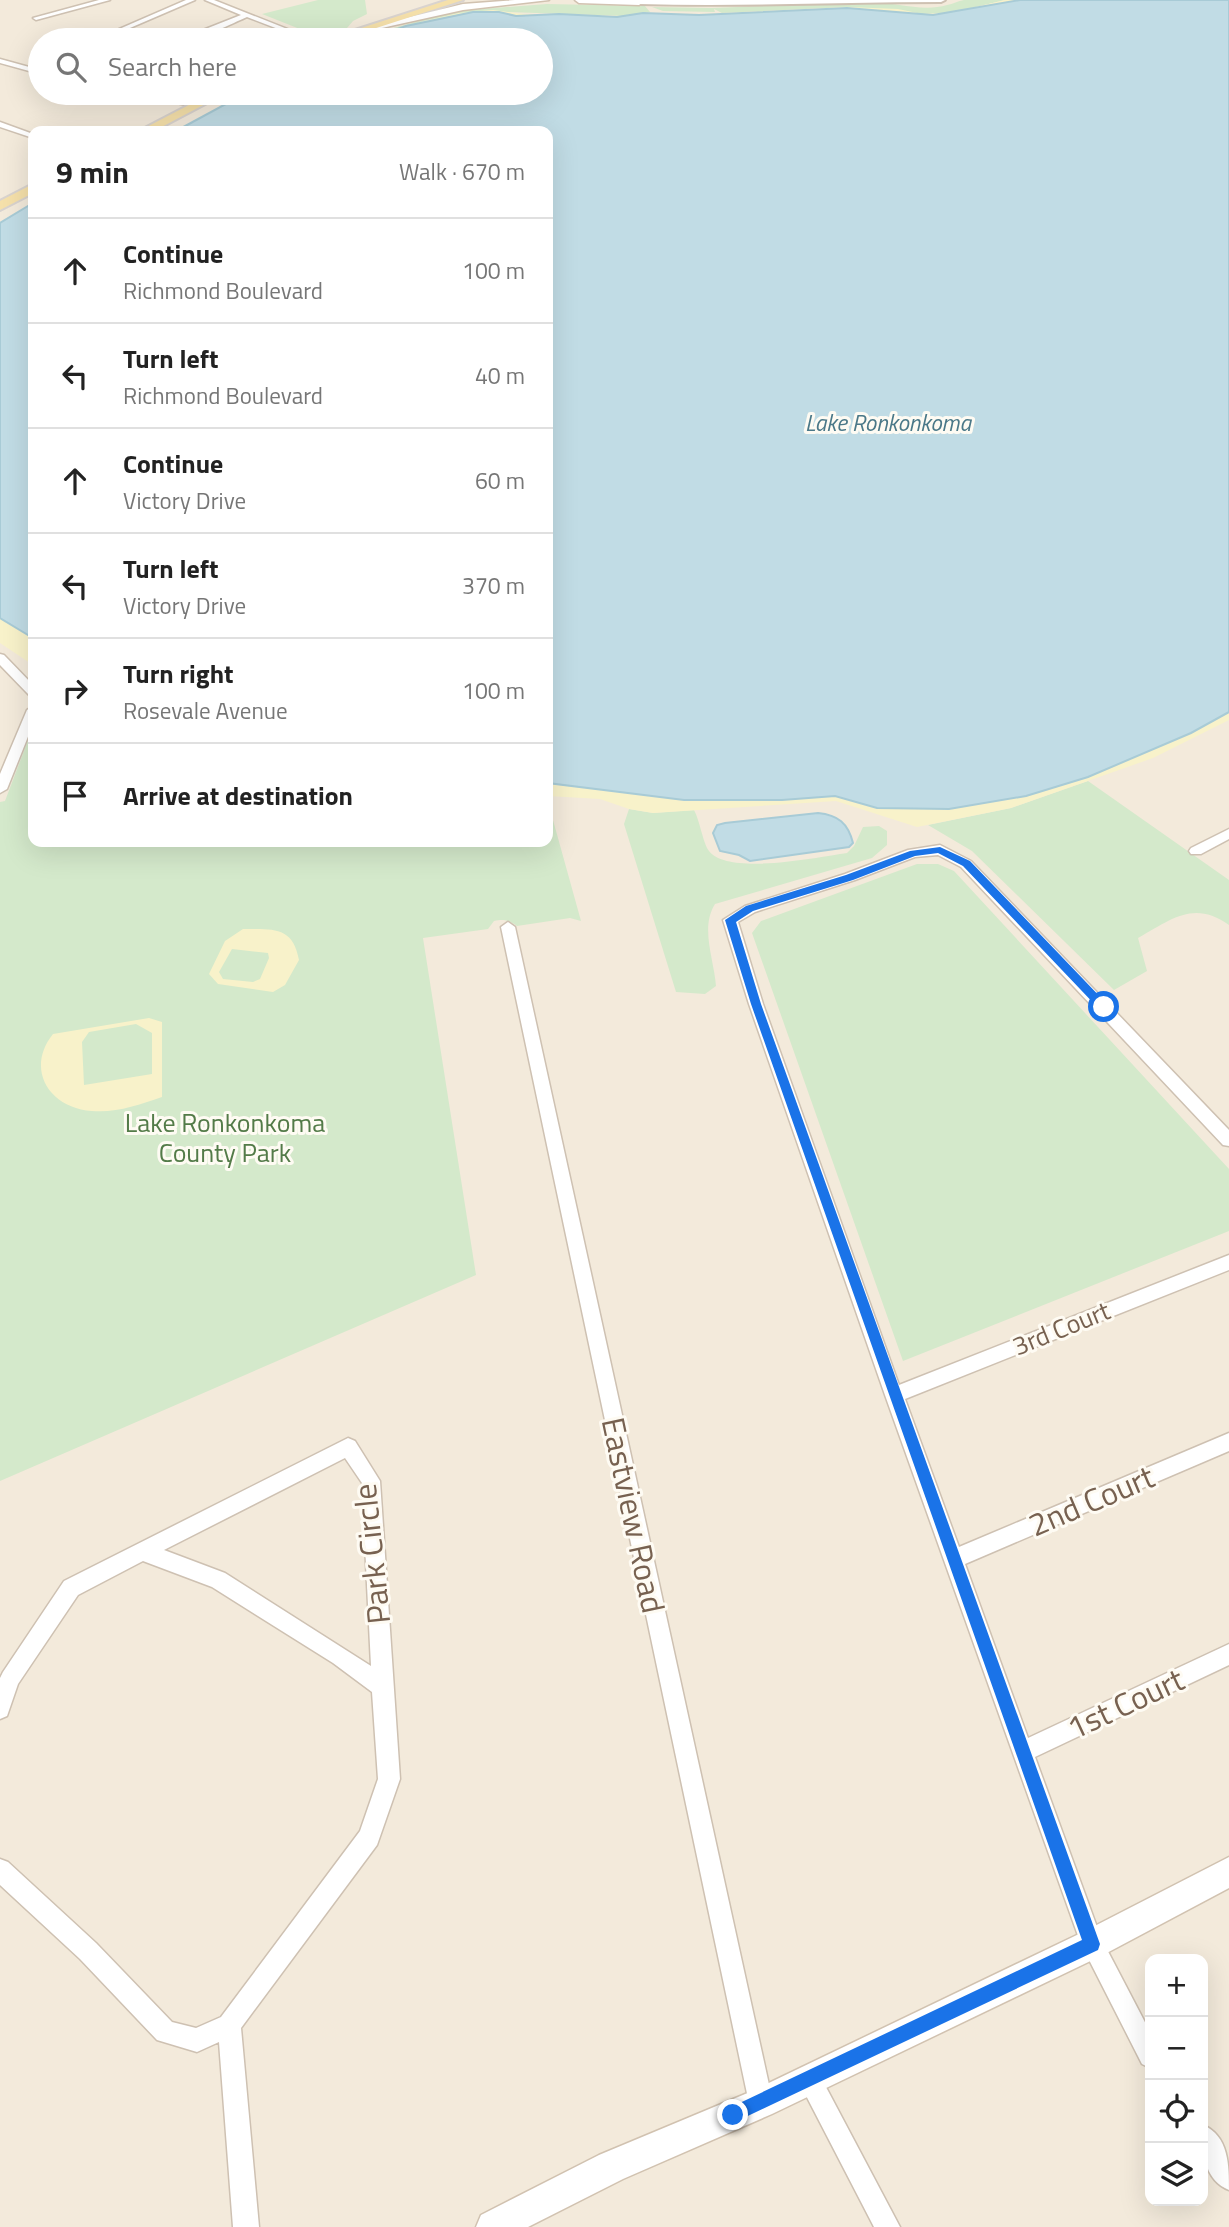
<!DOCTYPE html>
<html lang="en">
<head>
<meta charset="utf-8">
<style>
  :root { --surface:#fff; --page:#f6f6f6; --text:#222; --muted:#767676; --line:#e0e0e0 }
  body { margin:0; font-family:"Titillium Web",sans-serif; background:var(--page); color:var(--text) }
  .controls { position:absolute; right:21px; bottom:21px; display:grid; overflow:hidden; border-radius:14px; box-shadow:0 7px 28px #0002 }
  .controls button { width:63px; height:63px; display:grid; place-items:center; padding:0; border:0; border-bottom:2px solid var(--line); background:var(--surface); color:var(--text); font:35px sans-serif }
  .stop { position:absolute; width:21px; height:21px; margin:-16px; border:5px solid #1a73e8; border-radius:50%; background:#fff }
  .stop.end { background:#1a73e8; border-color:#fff; box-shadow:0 2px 7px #0008 }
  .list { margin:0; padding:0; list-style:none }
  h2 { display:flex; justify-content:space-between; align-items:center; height:91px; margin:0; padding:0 28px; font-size:30px }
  h2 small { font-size:23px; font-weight:400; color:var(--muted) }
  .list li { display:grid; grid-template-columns:46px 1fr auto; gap:21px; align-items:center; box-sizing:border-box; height:105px; padding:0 28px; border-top:2px solid var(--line) }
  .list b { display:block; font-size:26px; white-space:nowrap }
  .list p { margin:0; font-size:23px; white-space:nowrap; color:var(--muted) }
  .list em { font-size:23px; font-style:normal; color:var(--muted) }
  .icon { flex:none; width:38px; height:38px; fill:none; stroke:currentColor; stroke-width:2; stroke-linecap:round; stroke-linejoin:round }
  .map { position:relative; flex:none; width:1229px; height:2227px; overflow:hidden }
  .search { position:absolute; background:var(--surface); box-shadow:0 7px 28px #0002; left:28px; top:28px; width:525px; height:77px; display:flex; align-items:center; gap:18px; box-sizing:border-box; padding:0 24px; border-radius:38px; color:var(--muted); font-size:26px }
  .panel { position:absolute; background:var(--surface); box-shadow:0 7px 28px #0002; left:28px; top:126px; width:525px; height:721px; border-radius:14px }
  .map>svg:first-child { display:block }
</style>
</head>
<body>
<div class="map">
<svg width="1229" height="2227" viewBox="0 0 1229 2227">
  <rect width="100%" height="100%" fill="#fcf7ed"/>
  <path fill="#f3eadb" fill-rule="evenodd" d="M0,0h1229v2227h-1229zM40,40h501v53h-501zM33,131h515v711h-515zM1150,1959h53v242h-53z"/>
  <path fill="#d4e9cb" d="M318,0h47l2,14 -14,7 -6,7 -27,9 -58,-23z
    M964,0h41l-54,13 -29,1 -74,-7 -126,6 -8,-4 1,3 -52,-1 -11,-4 60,1 161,-6c23,1 51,10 74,3 6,-1 11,-4 17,-5z
    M547,4l98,2 5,6 -27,4 -146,-5 -53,10 -61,19h-13l105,-29z
    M33,727v115h515v-40l33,119 -11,-3 -53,8c-8,-6 -13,-7 -23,-5l-6,8 -65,9 53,337 -476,206v-679l5,-1z
    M1088,781l141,99v45c-35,-25 -57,-6 -91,13l9,33 -33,19 -142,-139 -44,-26 83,-17z
    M629,809l24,4 41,-3c6,11 9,33 15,41 19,25 110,6 138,2l7,-7 9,-19 16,-1 8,5v14l-15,13 -157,46c-15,24 -1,55 1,82l-11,8 -29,-2 -52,-168z
    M917,864h21l16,7 275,298v62l-326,130 -151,-428 9,-12z"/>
  <path fill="#f8f2ca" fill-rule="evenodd" d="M1005,0h15l-87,15 -86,-7 -148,7 -56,-2 -26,4 -58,-3 -43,2 -17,-4h-26l-49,9 -61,19 61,-19 35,-8 34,-3 31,4 99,2 25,-3 51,1 149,-7 50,2 24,5 29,-1z
    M0,618l33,20v27l-33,-22z
    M1229,712v8l-76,38 -142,50 -94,19 -81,-26 -183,12 -24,-4 -29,-10 -52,-3v-13l136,17h98l53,-4 30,9 84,4 77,-13 62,-19 103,-44z
    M243,929c30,0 50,-3 56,31l-14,25 -12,7 -55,-8 -9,-10 16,-33zM232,949l36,4 1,5 -9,21 -7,3 -30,-3 -4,-7z
    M149,1018l13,4v75c-24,8 -45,16 -70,14 -43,-3 -67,-42 -39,-77zM136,1024l16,9v41l-68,11 -2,-43 7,-10z"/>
  <path fill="#c1dce5" stroke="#a8cbd6" stroke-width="2" d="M1020,0h209v712l-38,21 -103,44 -62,19 -77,13 -72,-1 -42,-12 -53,4h-98l-136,-17v-652h-372l70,-38h295v-53h-175l40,-14 67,-14h26l17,4 43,-2 58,3 26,-4 56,2 148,-7 86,7z
    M33,203v435l-33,-20v-395z
    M818,813c20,2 30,10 35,30l-4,4 -99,14 -11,-6 -19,-4 -7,-18 4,-8 8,-2z"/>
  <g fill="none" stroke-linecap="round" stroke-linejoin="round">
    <g stroke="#cec1b2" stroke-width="3">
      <path id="minor" d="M99,0h11l-74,20 -3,-2z
        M186,0h9l-93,40h-8z
        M205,0h9l101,40h-8l-60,-23c-14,6 -48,23 -60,23l16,-10 38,-15z
        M0,59l40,11v4l-40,-11z
        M121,93h16l65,12 -4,2z
        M0,122l33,12v4l-33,-11z
        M0,654l4,1 29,30v11l-4,-1 -29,-30z
        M33,706v18l-26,65 -7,4v-19l27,-64z
        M1229,829v10l-28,15h-10l-2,-3 2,-3z
        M940,845l31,16 258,269v16l-6,-1 -262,-278 -23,-12 -23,2 -60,23 -100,32 -17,10 25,82 136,381 330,-130v15l-324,129 54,148 270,-114v18l-264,113 63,174 201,-94v21l-194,92 66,181 49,94v36l-8,-4 -61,-120 -196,-549 -136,-391 -26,-84 22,-14 100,-32 63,-24z
        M508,922l7,5 258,1176 -4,8 -8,4 -8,-4 -4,-8 -248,-1176z
        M348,1438l7,3 25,40 20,298 -23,66 -136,183 18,199h-26l-14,-185 -22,10 -40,-12 -77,-81 -80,-74v-26l8,3 88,81 76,79 24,6 25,-11 139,-186 18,-52 -6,-87 -39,-29 -121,-76 -69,-26 -65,34 -60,89 -11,32 -7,3v-41l3,-6 61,-91zM345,1458l17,25 9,183 -146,-93 -61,-23z
        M810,2068l8,4 82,155h-26l-76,-147 4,-8z
        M1203,2125c26,11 26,41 26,65 -26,-10 -27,-41 -26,-65z"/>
    </g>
    <g stroke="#cec1b2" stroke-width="4">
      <path id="tertiary" d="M636,0h309l-4,2c-101,0 -201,5 -302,2z"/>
    </g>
    <g stroke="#d1c2b0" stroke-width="3">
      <path id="secondary" d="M515,0h34l-86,10 -86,19 -4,-3 90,-22z
        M575,0h66l2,2 -4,3 -60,-2z
        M1229,1857v31l-126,67 -331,159 -149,65 -95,48h-52l5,-12 118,-60 151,-63 331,-159z"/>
    </g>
    <g stroke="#d9d3ce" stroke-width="4">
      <path id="primary" d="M448,0h15l-124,40h-15z
        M212,93h14l-72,38h-15z
        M33,184v9l-33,17v-9z"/>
    </g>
    <use href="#minor" fill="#fff" fill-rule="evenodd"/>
    <use href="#tertiary" fill="#fff" fill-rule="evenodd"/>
    <use href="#secondary" fill="#fff" fill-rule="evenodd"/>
    <use href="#primary" fill="#f5e0aa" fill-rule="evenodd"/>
  </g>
  <path fill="#1a73e8" d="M940,847l30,14 137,143v6h-7l-137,-144 -25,-13 -23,3 -62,24 -100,31 -17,11 25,82 339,940 -2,6 -365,173 -6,-2 -2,-6 2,-6 355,-169 -331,-936 -26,-84 21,-14 100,-31 64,-24z"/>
  <g text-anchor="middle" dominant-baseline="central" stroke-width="6" stroke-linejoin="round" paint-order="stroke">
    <g font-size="23" font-style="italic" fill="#4a7888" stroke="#fefbf3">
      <text x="888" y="422">Lake Ronkonkoma</text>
    </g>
    <g font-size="26" fill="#537b48" stroke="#fefbf3">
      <text x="225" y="1122">Lake Ronkonkoma<tspan x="225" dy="30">County Park</tspan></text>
    </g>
    <g font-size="26" fill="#776150" stroke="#fefbf3">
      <text transform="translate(1061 1328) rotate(-22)">3rd Court</text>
    </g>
    <g font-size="32" fill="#776150" stroke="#fefbf3">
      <text transform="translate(1091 1500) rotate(-23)">2nd Court</text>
      <text transform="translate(634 1515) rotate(78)">Eastview Road</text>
      <text transform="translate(371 1554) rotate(-96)">Park Circle</text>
      <text transform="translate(1125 1703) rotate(-25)">1st Court</text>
    </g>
  </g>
</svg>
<div class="controls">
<button>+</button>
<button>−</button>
<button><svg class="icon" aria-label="locate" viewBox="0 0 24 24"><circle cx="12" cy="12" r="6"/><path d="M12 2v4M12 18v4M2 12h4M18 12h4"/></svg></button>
<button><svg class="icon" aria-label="layers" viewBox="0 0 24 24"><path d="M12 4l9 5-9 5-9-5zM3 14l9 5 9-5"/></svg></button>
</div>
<div class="stop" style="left:1104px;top:1007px"></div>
<div class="stop end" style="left:733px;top:2115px"></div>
<div class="search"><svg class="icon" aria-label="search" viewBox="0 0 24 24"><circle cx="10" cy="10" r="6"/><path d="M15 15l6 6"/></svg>Search here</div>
<section class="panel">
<h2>9 min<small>Walk · 670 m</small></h2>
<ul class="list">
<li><svg class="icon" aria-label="ahead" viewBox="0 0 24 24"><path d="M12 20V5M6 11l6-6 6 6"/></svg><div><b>Continue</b><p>Richmond Boulevard</p></div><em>100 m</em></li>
<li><svg class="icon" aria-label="left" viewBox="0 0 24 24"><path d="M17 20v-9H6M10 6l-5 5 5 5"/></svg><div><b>Turn left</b><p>Richmond Boulevard</p></div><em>40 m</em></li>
<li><svg class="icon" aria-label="ahead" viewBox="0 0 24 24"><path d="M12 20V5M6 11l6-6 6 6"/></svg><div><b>Continue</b><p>Victory Drive</p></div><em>60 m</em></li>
<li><svg class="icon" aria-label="left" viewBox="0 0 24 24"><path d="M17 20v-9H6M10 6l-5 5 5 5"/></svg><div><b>Turn left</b><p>Victory Drive</p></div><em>370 m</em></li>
<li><svg class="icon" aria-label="right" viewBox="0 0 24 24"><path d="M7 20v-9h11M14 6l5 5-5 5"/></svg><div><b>Turn right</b><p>Rosevale Avenue</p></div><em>100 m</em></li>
<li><svg class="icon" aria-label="arrive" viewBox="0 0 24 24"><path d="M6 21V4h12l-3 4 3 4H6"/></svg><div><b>Arrive at destination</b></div></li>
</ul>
</section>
</div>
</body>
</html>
